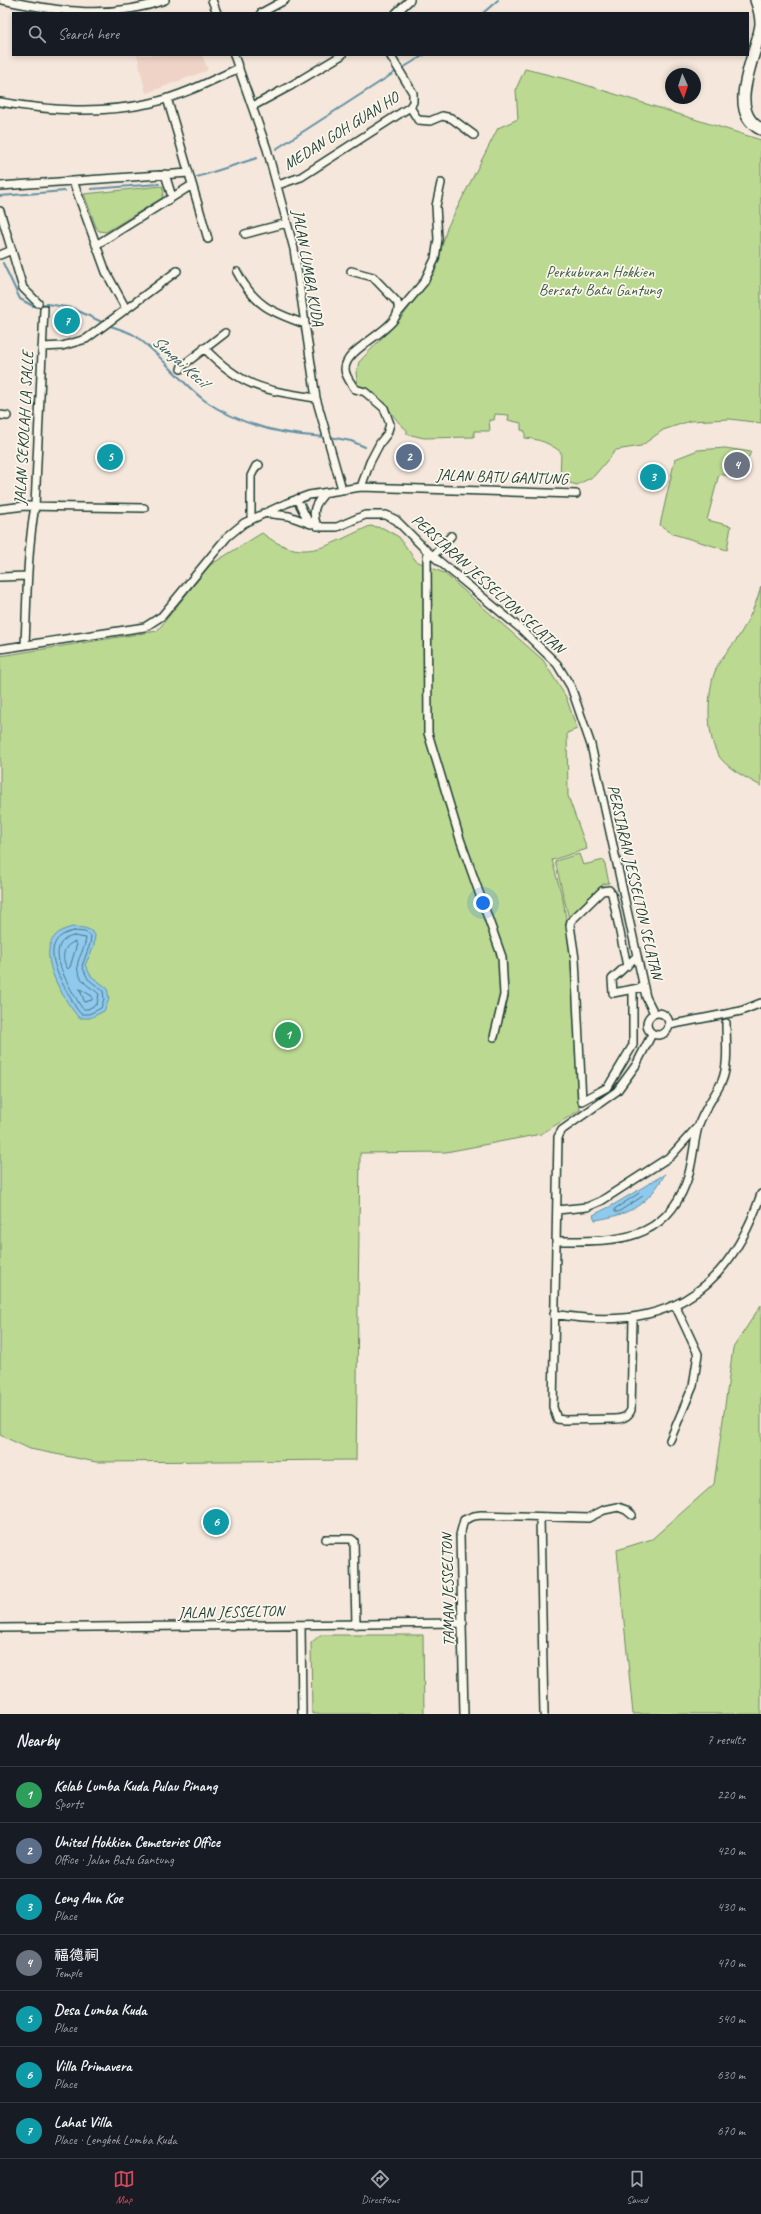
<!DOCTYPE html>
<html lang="en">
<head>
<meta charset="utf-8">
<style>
  :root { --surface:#171b24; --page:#20242c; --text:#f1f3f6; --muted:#9ea1a6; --line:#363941; --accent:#d1495b }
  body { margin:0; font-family:Caveat,"LXGW WenKai TC",sans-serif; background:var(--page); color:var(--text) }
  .compass { position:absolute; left:665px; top:68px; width:36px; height:36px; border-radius:50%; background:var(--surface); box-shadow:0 2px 6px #0003; rotate:177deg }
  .you { position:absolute; left:483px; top:903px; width:14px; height:14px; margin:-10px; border:3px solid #fff; border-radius:50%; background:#1a73e8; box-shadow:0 0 0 6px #1a73e833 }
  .badge { display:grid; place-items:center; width:26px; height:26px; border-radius:50%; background:var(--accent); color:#fff; font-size:13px; font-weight:700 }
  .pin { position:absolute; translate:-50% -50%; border:2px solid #fff; box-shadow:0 1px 4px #0006 }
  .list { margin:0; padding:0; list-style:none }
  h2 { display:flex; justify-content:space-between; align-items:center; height:52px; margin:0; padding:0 16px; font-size:17px }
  h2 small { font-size:13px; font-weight:400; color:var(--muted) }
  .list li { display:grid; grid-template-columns:26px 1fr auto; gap:12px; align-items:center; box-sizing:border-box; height:56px; padding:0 16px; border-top:1px solid var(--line) }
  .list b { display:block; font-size:15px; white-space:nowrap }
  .list p { margin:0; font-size:13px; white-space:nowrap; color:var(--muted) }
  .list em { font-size:13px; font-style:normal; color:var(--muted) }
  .icon { flex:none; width:22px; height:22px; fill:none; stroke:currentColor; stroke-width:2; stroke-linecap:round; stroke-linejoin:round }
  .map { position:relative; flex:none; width:761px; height:1714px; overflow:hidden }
  .search { position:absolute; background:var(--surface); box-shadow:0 2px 6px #0003; left:12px; right:12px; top:12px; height:44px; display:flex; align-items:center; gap:10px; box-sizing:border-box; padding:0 14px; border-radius:0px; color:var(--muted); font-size:15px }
  .sheet { height:444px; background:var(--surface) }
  nav { display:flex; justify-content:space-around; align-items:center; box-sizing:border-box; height:56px; border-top:1px solid var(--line); background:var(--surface); font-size:11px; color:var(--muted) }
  nav a { display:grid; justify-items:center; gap:2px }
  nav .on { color:var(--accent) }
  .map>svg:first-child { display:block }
</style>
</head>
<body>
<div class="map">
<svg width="761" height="1714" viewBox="0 0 761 1714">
  <rect width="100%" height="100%" fill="#f5e7db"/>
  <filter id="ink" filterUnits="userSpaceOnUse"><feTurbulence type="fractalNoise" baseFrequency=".025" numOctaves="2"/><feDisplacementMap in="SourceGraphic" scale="8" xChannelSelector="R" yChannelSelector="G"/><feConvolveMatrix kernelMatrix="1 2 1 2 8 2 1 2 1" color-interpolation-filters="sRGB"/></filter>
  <g filter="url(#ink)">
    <path fill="#eed3c6" d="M137,55h65l6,15 -62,23z"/>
    <path fill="#bbd991" stroke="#6d8b62" d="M525,69l45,11 191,60v283l-31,-4 -40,2 -27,9 -22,16 -25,4 -22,26 -17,9 -17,-5 1,-28c-12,-9 -22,-13 -36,-14v-7l-4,-1v-7l-13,-3 1,-5 -14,-1 -1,6h-5l1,11h-16v6l-50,1 -17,-4v-4c-12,-9 -13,-16 -23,-26 -7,-7 -17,-12 -26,-18l-2,-13 3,-11 43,-45 33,-45 12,-44 51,-100 20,-9 -2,-30z
      M162,186l2,6 -2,6 -56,34 -7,-1 -3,-4 -12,-33z
      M725,448l26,4 -3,6 -5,21 -24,-5 -12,46 24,6 -4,24 -54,-16 -13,-9 15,-66 23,-9z
      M370,526l13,2 16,9 17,24 28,12 99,87 23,37 11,32 -10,4 1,63 19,53 -35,11 11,40 10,61 7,149 -39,24 -95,18 -86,1 -4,307 -260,2 -66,-13 -30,-14v-779l157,-25 53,-66 52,-32c43,33 66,11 108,-7z
      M761,586v200c-14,-8 -36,-18 -44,-33 -11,-20 -10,-64 -1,-84 5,-12 16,-22 23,-33 9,-15 18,-33 22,-50z
      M579,854l4,11 21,-5 5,23 -6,1 -34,35 -14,-58z
      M761,1305v409h-128l-16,-164 35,-11 62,-55 19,-136z
      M320,1635h103l1,79h-112l-1,-71z"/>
    <path fill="#8fc9ee" stroke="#6291a4" d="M73,927c10,1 16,0 22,8l-1,11 -9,19 6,11 16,12 2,11 -5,12 -14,7h-11c-19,-23 -54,-81 -6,-91z
      M665,1174c-17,31 -36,41 -70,46l-2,-5 20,-10z"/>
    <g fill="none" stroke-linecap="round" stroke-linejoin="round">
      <path stroke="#4c757e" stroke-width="1" d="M74,931l11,1 6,4 -1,8 -8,22 6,13 15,12 1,8 -3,9 -12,6h-8l-5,-6c-11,-21 -45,-69 -2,-77z
        M74,936l12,2c-2,18 -17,26 -2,44 4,5 10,7 15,12l-2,10 -9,5h-5l-3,-4c-9,-16 -41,-63 -6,-69z
        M74,942l3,2 -7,23 -2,2c-7,-9 -6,-23 6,-27z
        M80,989l12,7v4l-7,2z
        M640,1193l3,3 -25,16h-3v-3z"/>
      <path stroke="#6291a4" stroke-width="2" d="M483,13l15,-13
        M401,69l23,-14
        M276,149l121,-78
        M197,177l60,-19
        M91,189l68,-5
        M0,196l65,-5
        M3,263l17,36 13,7 14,-2 25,4 32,15
        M108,325c8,3 19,6 26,10 26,18 45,46 70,65 35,25 79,35 121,37
        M330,437l21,4 14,6"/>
      <g stroke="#1f3d34" stroke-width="10">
        <path id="street" d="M3,0c54,12 110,19 162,0
          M212,0l5,13
          M261,13l24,-13
          M396,13l14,-13
          M234,55l33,94 27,100 22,149 26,91
          M167,98l41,141
          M0,102c51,9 100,12 151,1 30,-7 60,-22 88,-35
          M253,106l39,-21 50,-30
          M410,107l8,13 12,1 12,-5 9,2 23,17
          M165,174l7,23
          M73,181l33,91 20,37
          M278,185l23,-8 109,-70 3,-5v-9l-23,-38
          M0,186l189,-13
          M0,211l23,77 15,15
          M245,234l42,-11
          M96,245l96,-60
          M0,255l12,-5
          M351,271l22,6 24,25c11,26 -52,43 -52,67 0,7 6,14 10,20l10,3 19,16 6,16 -3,10 -7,9 -10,19 -9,25
          M237,272c17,33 34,40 68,52
          M398,313l26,-31 11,-23 3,-20 -2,-33 5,-23
          M42,347l20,-1 24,-7 91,-68
          M204,348c39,40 60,42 112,50
          M181,369l1,-3 43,-33
          M0,415l7,1
          M297,499l11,22 14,6h15l28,-12h21l10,5 31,31 94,78 36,35 14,23 20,58 55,252 8,16
          M0,509l25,-3 119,2
          M264,513l25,3 22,8
          M251,519v-43l5,-10 3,-1
          M317,526c-6,-15 -2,-22 8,-33
          M427,551l1,182 32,106 42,118 2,38 -10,42
          M433,556l18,-20
          M0,577l27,-1
          M25,645c2,-46 2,-93 10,-139l9,-197
          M0,649l145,-22 17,-11 65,-79 17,-14 43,-20 22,-8 52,-8 215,7
          M637,956l-25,23 1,14 31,-6
          M627,966l-15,-72 -3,-4 -7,1 -31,30 -1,4 5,34 7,142 26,-14 25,-42v-56
          M647 1024a11 11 0 1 1 22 0a11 11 0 1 1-22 0Z
          M669,1025l72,-14 20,-8
          M557,1210l30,-3 14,-6 70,-45 27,-30
          M556,1241c56,0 107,3 130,-58 7,-18 7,-38 12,-56 5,-17 17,-31 24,-46 7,-17 4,-40 4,-58
          M554,1314c106,19 173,-17 207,-120
          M633,1318l-2,92c-3,7 -9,9 -16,9l-51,1 -7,-1 -4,-12 5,-270 4,-7 55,-39 19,-26 16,-31
          M670,1440l23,-54 5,-32 -23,-49
          M540,1518l4,196
          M326,1539h25l3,2 2,84
          M301,1625l1,89
          M0,1628l463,-5
          M464,1714l-4,-179 4,-15 10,-4 7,-1 107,3 16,-8 14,-3 8,3 6,5"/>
      </g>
      <g stroke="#1f3d34" stroke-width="14">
        <path id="secondary" d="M756,0c3,8 5,15 5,24 -3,29 -37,87 0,105"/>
      </g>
      <use href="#street" stroke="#fbf7ec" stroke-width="7"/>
      <use href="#secondary" stroke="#fbf7ec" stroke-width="11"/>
    </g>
  </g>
  <g text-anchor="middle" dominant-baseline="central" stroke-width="3.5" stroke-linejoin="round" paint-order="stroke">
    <g font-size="16" fill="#1f3d34" stroke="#fbf7ec">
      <text transform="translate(341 131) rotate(-32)">MEDAN GOH GUAN HO</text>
      <text transform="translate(308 268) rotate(80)">JALAN LUMBA KUDA</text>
      <text transform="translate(24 428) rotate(-87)">JALAN SEKOLAH LA SALLE</text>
      <text transform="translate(502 477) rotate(2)">JALAN BATU GANTUNG</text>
      <text transform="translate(488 584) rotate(42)">PERSIARAN JESSELTON SELATAN</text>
      <text transform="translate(635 882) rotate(77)">PERSIARAN JESSELTON SELATAN</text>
      <text transform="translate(448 1590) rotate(-91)">TAMAN JESSELTON</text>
      <text transform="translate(231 1612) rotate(-1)">JALAN JESSELTON</text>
    </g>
    <g font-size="16" fill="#3e5c47" stroke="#fbf7ec">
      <text x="600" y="272">Perkuburan Hokkien<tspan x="600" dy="18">Bersatu Batu Gantung</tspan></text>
    </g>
    <g font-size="17" font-style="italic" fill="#355959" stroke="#fbf7ec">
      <text transform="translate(180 361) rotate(42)">Sungai Kecil</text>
    </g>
  </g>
</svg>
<svg class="compass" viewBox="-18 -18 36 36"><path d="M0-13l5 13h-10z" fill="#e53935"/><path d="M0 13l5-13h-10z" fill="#9ea1a6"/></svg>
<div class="you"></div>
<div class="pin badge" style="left:288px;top:1035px;background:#2e9e5b">1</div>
<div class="pin badge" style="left:409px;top:457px;background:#5c6f8a">2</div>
<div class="pin badge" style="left:653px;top:477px;background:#0f9aa8">3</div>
<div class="pin badge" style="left:737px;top:465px;background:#6b7280">4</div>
<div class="pin badge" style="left:110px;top:457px;background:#0f9aa8">5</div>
<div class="pin badge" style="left:216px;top:1522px;background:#0f9aa8">6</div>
<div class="pin badge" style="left:67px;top:321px;background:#0f9aa8">7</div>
<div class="search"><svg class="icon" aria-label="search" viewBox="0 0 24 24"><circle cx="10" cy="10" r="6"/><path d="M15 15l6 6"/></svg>Search here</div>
</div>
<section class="sheet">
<h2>Nearby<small>7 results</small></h2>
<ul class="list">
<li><span class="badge" style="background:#2e9e5b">1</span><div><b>Kelab Lumba Kuda Pulau Pinang</b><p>Sports</p></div><em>220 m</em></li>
<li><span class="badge" style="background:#5c6f8a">2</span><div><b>United Hokkien Cemeteries Office</b><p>Office · Jalan Batu Gantung</p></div><em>420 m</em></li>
<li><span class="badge" style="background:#0f9aa8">3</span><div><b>Leng Aun Koe</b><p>Place</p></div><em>430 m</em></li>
<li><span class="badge" style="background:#6b7280">4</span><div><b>福德祠</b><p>Temple</p></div><em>470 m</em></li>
<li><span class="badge" style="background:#0f9aa8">5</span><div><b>Desa Lumba Kuda</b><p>Place</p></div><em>540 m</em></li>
<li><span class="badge" style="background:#0f9aa8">6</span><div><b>Villa Primavera</b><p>Place</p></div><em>630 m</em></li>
<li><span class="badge" style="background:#0f9aa8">7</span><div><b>Lahat Villa</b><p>Place · Lengkok Lumba Kuda</p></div><em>670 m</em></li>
</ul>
</section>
<nav>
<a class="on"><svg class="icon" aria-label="map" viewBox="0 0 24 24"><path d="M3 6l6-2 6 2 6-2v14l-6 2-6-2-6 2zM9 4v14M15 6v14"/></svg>Map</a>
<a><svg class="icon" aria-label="directions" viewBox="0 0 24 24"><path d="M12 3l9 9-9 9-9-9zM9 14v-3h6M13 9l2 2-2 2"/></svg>Directions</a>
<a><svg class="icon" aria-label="saved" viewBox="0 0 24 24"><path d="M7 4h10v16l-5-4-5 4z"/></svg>Saved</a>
</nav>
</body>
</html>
